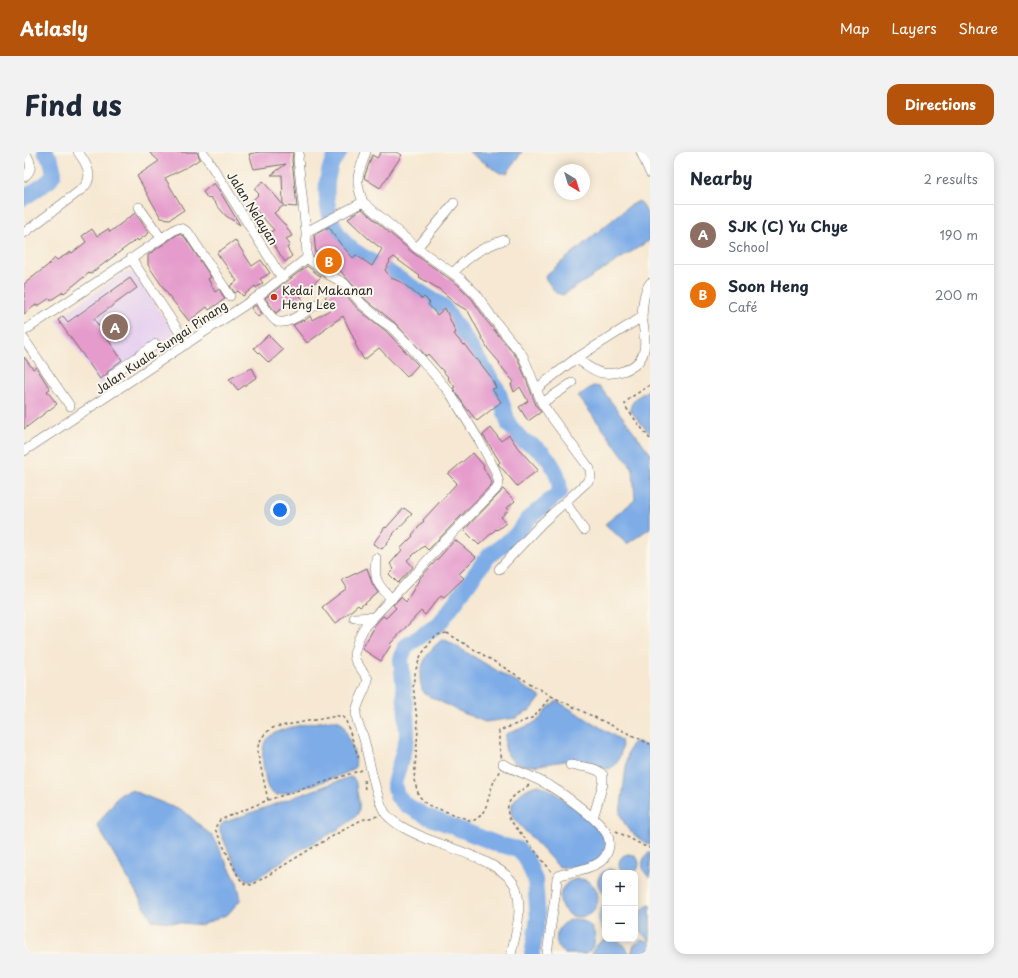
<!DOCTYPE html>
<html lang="en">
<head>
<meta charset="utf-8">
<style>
  :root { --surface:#fff; --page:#f2f2f3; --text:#1f2937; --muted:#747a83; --line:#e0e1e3; --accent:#b45309 }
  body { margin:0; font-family:"Playpen Sans",sans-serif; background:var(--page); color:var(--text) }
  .controls { position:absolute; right:12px; bottom:12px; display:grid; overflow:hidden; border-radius:8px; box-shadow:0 2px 10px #0003 }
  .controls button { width:36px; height:36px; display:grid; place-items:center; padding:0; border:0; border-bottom:1px solid var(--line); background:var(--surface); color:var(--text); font:20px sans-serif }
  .compass { position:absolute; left:530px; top:12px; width:36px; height:36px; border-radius:50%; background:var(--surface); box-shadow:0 2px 10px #0003; rotate:142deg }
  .you { position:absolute; left:256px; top:358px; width:14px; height:14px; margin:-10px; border:3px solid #fff; border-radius:50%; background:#1a73e8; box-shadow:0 0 0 6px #1a73e833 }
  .badge { display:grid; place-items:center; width:26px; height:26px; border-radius:50%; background:var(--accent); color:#fff; font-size:13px; font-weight:700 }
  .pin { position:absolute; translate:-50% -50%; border:2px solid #fff; box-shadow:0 1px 4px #0006 }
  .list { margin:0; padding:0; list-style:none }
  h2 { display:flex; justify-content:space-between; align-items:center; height:52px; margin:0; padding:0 16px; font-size:17px }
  h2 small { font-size:13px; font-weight:400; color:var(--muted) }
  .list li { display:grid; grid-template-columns:26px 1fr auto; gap:12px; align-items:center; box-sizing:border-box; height:60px; padding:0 16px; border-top:1px solid var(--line) }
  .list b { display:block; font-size:15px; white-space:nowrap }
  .list p { margin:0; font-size:13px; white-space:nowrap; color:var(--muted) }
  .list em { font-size:13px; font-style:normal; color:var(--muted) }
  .map { position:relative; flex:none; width:626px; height:802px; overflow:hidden; border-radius:12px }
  header { display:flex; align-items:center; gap:24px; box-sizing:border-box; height:56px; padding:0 20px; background:var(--accent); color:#fff }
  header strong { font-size:19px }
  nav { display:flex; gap:22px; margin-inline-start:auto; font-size:14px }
  .intro { display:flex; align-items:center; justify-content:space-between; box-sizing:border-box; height:96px; padding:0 24px }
  h1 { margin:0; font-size:28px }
  .button { padding:10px 18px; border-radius:12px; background:var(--accent); color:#fff; font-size:14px; font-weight:700 }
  main { display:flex; gap:24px; padding:0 24px }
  aside { flex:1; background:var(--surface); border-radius:12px; box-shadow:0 2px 10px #0003 }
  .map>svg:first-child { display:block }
</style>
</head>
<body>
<header>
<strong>Atlasly</strong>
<nav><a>Map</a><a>Layers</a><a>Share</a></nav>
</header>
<div class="intro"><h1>Find us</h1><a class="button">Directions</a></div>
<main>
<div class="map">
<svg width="626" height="802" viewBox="0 0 626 802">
  <rect width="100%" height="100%" fill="#fbf7ec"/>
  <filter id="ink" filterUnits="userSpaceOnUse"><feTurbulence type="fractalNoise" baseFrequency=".025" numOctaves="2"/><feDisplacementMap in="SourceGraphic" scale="8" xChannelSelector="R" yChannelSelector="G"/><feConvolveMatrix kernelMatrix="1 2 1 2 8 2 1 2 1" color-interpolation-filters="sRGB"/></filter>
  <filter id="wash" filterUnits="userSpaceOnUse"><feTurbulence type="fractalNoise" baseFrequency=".012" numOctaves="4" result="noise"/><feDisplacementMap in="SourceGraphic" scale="16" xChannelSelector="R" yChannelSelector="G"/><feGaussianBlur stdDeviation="0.9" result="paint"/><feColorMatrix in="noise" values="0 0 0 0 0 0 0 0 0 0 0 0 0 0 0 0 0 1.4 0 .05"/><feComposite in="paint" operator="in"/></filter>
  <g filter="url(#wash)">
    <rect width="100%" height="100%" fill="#f6e8d2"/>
    <path fill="#e7d2ef" d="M100,120l10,1 3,2 37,59 -1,8 -70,46 -47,-68z"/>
    <path fill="#7dace7" stroke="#546c89" d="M445,0h53l-15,21h-7z
      M615,49c11,12 11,23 11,39l-87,55 -7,-2 -11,-15 1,-3 82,-68z
      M569,234l7,1 50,66v75l-23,16 -22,-20 30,-24 -2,-31 -55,-73z
      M626,237v45l-16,-19 -4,-6c2,-10 12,-15 20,-20z
      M420,487l97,58 -9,12 -16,9 -31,4 -24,-10 -38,-19c-1,-5 -3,-11 -3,-16 1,-15 11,-31 24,-38z
      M533,549l64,39c3,11 -3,24 -12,29 -12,-2 -25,-7 -37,-8 -17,-2 -49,14 -62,-3 -6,-8 -6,-14 -4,-24l24,-9 10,-6 8,-11z
      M307,568c11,-1 13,5 16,14 3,9 11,24 8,33 -4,8 -66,25 -77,28 -11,-2 -11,-10 -13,-19 -2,-10 -4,-25 0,-34 6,-15 51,-19 66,-22z
      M610,590h4l12,6v97c-13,-6 -25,-17 -30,-31l8,-62 3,-7z
      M326,625c7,2 6,8 7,15 1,6 4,15 1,21 -6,12 -49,31 -62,39 -14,8 -26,18 -39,26 -3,1 -6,3 -9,2 -9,-3 -24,-39 -28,-49v-5l3,-3z
      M515,633l14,6 48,39 6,15 -7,15c-14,5 -27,11 -42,6l-44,-47c-11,-14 11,-33 25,-34z
      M107,638l54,22 27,24 25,46 4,17 -13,15 -26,11 -50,-5 -55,-95 24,-32z
      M626,700v26c-10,-8 -10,-19 0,-26z
      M595 712a10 10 0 1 1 20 0a10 10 0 1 1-20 0Z
      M585,717l4,1 6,3h-14v21c-11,-7 -9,-21 4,-25z
      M536 746a19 19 0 1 1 38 0a19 19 0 1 1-38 0Z
      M581,751v29c-8,-9 -8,-20 0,-29z
      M626,752v36c-16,-9 -15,-28 0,-36z
      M549,767c21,0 30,22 13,35h-21c-15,-11 -9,-30 8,-35z
      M583,787c11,0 19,5 22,15h-37c2,-8 7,-12 15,-15z
      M617,788l9,1v13h-19l3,-9z"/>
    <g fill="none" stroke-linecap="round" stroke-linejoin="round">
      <path stroke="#7dace7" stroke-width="16" d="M316,0c-3,4 -7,8 -9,13 -10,29 -3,66 22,85l90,56 23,34 32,50 11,35 14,16 9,4 12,9 5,6 7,12 3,10 1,10 -31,26 -15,19 -26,19 -49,68 -33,22 -5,13 5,54 1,25 -13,46 3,12 9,9 20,11 74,29 18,4 9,11 8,20 3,38 -6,36
        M0,46l25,-17 5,-8 -3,-13 -6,-8"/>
    </g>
    <g id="blocks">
      <path fill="#e59ccc" d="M125,0h48l3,7 -11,7 -24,12 19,32 -14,9 -9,-1 -24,-42 22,-15z
        M236,0h33l-1,8 5,47 -14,-1 -9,7 10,11h1l7,12 -6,3 4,6 -3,3 5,8 -7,6 -18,-28 7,-4 -24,-27 9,-9 -5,-5 9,-8 20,24 -1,-30h-11l15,-11 -32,5 -5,-15z
        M357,0h15l6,3 -22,33 -16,-10 8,-23 5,3z
        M190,31l5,7 21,35 -14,-9 -16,-19 -2,2 -5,-7z
        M338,57l51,44 44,31 15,15 14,21 32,39 18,46 5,7 -13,9 -9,-14 9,-6 -8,-14 -6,5 -3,-8 3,-2 -15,-18 1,-1 -12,-14 -20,-38 -15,-9 -3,-4 -11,-9 -20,-12 1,-1 -26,-19 -5,4 1,1 -5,8 6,8 10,4 21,17 2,-2 6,6 -2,1 9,11 8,-7 11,25 -2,1 9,11 1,-1 12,16 1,-1 14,18 5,11 -4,1 9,13 -24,19 -13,-16 -11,-17 2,-1 -7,-8 1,-1 -21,-24 -2,2 -31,-33 -29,-23 -30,-34 -3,4 -2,-1 -17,-13 2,-1 -2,-20 15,-8 10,15 14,16 3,-3 16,11 10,-17 -13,-10 -21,-20 4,-4z
        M111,61l14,20 -11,8 -1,-2 -47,35 -1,-1 -25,20 -1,-1 -12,8 -1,-2 -12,8 -1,-2 -13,10v-30l23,-18 8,-8 2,2 14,-8 1,1 14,-11 -4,-6 10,-7 5,7 11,-7 2,3z
        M154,82l6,2 27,41 -3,2 7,13 4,-3 6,10 -16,11 -2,-3 -18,14 -20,-25 -21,-31v-10z
        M211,88l17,26 9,-6 9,13 -10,6 3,4 -7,5 -1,-2 -12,10 -5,-5 -3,2 -5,-7 7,-5 -20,-28z
        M283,114l14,11 -21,19 4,5 -7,6 -4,-7 -17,13 -11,-15z
        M106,126l7,10 -43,31 28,41 -12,9 -4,6 -6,4 -42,-59 5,-4 5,6z
        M315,135l19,22 29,23 31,33 -11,12 -28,-29 -15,12 -9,-16 1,-1 -13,-27 -19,13 1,1 -18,13 -14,-18 10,-5 1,1 6,-5 2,4 23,-13 -10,-10z
        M232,153l6,9 -4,3 -7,-9z
        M244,183l15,15 -14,13 -15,-15z
        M0,205l9,12 3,-2 14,22 -3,2 10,13 -33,25z
        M228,216l5,9 -19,13 -9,-11z
        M467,276l10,13 8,-6 9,13 20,22 -21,16 -17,-20 -2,-2 2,-2 -17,-27z
        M449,301l11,13 -1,1 9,16 -1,2 -63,65 -4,-4 -17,14 6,7 -15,16 -9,-9 5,-5 -4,-5 12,-14 -2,-1 13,-13 -1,-1 12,-14 -1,-1 34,-37 -9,-9z
        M479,337l12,12 -8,7 2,2 -8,7 5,6 -9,7 -1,-1 -17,16 -15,-15 36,-37z
        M380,356l8,6 -19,20h1l-12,15 -9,-5 12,-17 1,1z
        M431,388l21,17 -17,17 5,4 -20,19 -3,-2 -16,20 -4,-4 -31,33 1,1 -10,16 -19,-12 12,-21 -1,-1 10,-11 3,2 10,-10 -3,-3 8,-8 5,5 14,-24z
        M343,416l5,15 6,10 -18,14 -2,-2 -23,19 -13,-17 25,-19 -5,-8z"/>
    </g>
  </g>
  <g filter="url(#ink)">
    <use href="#blocks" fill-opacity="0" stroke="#726d65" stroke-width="1"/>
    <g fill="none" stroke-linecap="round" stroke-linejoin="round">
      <g stroke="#726d65" stroke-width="10">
        <path id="minor" d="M179,0l79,126
          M275,0l-1,7 8,73 1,26 22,17 15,8 18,21 20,17 9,6 19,19 40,47 29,47 16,30 4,13 -3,6 -56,57 -22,25 -53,55 -7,14 -4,14 1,6 13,19c-2,12 -11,22 -12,34 0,8 3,13 6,20 3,7 4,16 6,24 3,13 10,47 18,57 10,12 28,19 41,25 24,9 80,25 89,49 7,21 0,46 -5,66
          M617,0l9,21
          M0,25c10,-8 7,-15 1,-25
          M339,50l54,46 44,31 16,16 14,21 32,40 19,47 8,12 40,54 1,9 -5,5 -45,41 -42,45
          M115,55l22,31
          M282,80l57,-30c-9,-24 -5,-27 3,-50
          M0,81l58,-44c13,-11 5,-25 -4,-37
          M393,96l37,-45
          M107,106l56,86
          M429,121c16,-17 29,-26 51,-33
          M233,145c6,7 11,17 18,23 9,9 34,-11 42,-16
          M0,179l153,-103 6,1 5,3 42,64
          M0,187l46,67
          M551,207c9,3 17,12 27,14 7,1 14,0 21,-2 27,-9 23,-30 19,-54
          M512,237l39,-30 67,-42c1,-12 1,-24 8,-34
          M92,239l-5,-10 2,-7 43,-30
          M518,251l30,-20
          M0,299l233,-154 50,-39
          M542,351l18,27
          M352,406c-2,21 0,26 16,41
          M330,466l20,-1
          M479,612c15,8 31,13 45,21 15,8 51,35 59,49 5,9 1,22 -7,28 -12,8 -27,9 -40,13l-3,3 -1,11 -9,65
          M546,613c10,2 26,1 33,10v9l-10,34"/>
      </g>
      <path stroke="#726d65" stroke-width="1.5" stroke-dasharray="3 3" stroke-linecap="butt" d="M626,233l-20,13 -5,6 2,5 23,30
        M423,481l104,63 -17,21 -35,14v15l4,18c-3,7 -8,13 -10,20 -6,14 -5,31 -21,37l-44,-16 -9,-9 -5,-16 4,-50 -5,-46 3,-15 5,-14 15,-20z
        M527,544l99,48
        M338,618l-94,30 -48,20 -3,4 -2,5 24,49 6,6 7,1 60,-37 49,-28 17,-4
        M340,628l1,11
        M505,633c-14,10 -27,16 -19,35l42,52
        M244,648l-11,-50c3,-11 7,-18 18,-23l62,-11h5l4,5 13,38
        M592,679l30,16 4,1"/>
      <use href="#minor" stroke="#fff" stroke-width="9"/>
    </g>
  </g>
  <circle fill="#c8321e" stroke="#fbf7ec" stroke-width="1.5" cx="250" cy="145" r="4"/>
  <g text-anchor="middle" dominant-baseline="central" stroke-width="4" stroke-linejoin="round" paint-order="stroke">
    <g font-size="12" fill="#2b2b2b" stroke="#fbf7ec">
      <text transform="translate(229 56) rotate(58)">Jalan Nelayan</text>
      <text transform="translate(137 195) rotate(-34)">Jalan Kuala Sungai Pinang</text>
    </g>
    <g font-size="12" fill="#2b2b2b" stroke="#fbf7ec" text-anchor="start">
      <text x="258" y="138">Kedai Makanan<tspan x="258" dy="14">Heng Lee</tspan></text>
    </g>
  </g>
</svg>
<div class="controls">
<button>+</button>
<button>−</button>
</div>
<svg class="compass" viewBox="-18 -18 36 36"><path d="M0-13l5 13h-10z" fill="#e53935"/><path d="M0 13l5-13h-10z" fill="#747a83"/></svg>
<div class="you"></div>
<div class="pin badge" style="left:91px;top:175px;background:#8d6e63">A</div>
<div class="pin badge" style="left:305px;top:109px;background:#e8710a">B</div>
</div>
<aside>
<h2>Nearby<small>2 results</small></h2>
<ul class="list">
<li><span class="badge" style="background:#8d6e63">A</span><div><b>SJK (C) Yu Chye</b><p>School</p></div><em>190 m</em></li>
<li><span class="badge" style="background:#e8710a">B</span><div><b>Soon Heng</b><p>Café</p></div><em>200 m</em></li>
</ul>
</aside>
</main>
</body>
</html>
